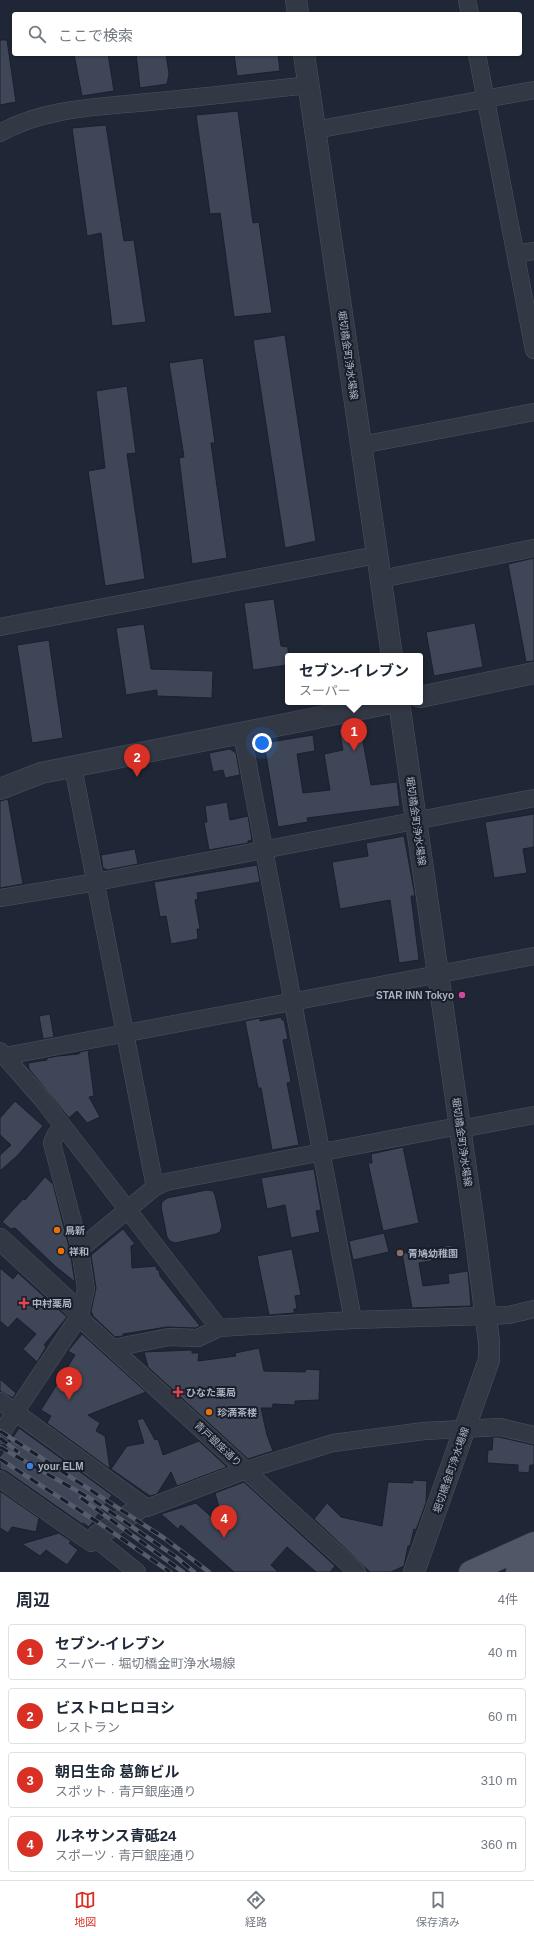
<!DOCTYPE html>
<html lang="ja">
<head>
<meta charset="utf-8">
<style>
  :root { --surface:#fff; --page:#f2f2f3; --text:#1f2937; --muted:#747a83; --line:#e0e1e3; --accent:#d93025 }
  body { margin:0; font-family:Helvetica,"Noto Sans JP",sans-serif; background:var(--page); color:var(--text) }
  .you { position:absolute; left:262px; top:743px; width:14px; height:14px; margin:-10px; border:3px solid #fff; border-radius:50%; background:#1a73e8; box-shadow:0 0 0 6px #1a73e833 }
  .badge { display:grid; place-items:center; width:26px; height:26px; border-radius:50%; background:var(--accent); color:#fff; font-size:13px; font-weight:700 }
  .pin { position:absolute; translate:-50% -33px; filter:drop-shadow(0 1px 2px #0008) }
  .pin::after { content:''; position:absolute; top:21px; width:14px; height:12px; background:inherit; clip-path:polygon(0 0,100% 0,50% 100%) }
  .popup { position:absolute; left:285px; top:653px; width:138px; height:52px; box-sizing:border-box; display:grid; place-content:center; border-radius:4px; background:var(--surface); filter:drop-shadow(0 1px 3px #0005); font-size:13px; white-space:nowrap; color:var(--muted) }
  .popup b { font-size:15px; color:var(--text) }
  .popup::after { content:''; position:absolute; left:50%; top:100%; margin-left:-8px; border:8px solid transparent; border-top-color:var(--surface) }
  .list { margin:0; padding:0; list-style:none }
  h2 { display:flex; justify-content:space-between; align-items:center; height:52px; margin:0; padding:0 16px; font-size:17px }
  h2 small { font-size:13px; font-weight:400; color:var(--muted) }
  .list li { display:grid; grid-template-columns:26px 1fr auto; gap:12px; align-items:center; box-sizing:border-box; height:56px; margin:0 8px 8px; padding:0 8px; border:1px solid var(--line); border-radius:4px }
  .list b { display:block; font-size:15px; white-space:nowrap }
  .list p { margin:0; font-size:13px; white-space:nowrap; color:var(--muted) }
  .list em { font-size:13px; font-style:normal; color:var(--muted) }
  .icon { flex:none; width:22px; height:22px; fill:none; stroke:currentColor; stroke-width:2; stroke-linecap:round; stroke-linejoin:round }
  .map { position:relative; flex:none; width:534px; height:1572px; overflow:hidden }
  .search { position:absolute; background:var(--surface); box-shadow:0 1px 3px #0004; left:12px; right:12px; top:12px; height:44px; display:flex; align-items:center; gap:10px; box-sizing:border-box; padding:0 14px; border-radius:4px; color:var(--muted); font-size:15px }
  .sheet { height:308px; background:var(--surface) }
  nav { display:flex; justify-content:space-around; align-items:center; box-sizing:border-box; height:56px; border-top:1px solid var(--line); background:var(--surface); font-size:11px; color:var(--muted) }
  nav a { display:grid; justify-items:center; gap:2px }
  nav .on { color:var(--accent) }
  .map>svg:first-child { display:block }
</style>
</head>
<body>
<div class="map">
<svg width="534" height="1572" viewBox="0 0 534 1572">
  <rect width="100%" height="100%" fill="#1f2635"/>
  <path fill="#3e4658" stroke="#1a202c" d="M0,40h7l9,62 -16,3z
    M74,54h34l6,37 -32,5z
    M136,54h30l3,20 -2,10 -27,4z
    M234,54h44l2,17 -43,5z
    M238,111l15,112 6,-1 13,91 -38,4 -14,-104 -10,1 -14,-99z
    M106,125l18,116 10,-1 12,82 -34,4 -11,-93 -14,3 -15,-108z
    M285,335l31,206 -31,7 -32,-208z
    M203,358l12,85h-4l16,115 -35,6 -13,-106 5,-1 -15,-94z
    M127,386l9,67 -9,1 18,125 -40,7 -17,-115 17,-3 -9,-77z
    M534,558v103l-8,1 -18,-98z
    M274,599l7,47 7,1v18l-35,5 -9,-67z
    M475,623l8,44 -49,9 -8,-44z
    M144,624l7,45 62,2 -1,27 -55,-2v-6l-31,5 -10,-67z
    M49,640l14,98 -31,5 -15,-98z
    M360,725l11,60 26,-3 3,24 -93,12 1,4 -30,5 -14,-84 49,-8 2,16 -18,3 6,39 27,-3 -6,-36 19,-4 -4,-21z
    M230,749l6,4 4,22 -15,3 -2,-8 -10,2 -4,-19z
    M8,799l15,85 -23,4v-87z
    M227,802l3,18 18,-4 4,24 -4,1v2l-39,7 -5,-28h3l-2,-16z
    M534,814v33l-11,2 4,24 -33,5 -9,-56z
    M404,836l11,60h-4l8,64 -20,3 -9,-63 -50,9 -8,-47 36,-6 -2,-13z
    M135,849l3,15 -31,6 -4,-2 -2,-13z
    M257,865l3,17 -63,11 1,6 -3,1 5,29h-3l1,10 -27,5 -5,-28 -6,1 -6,-35z
    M50,1014l4,23 -11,2 -4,-23z
    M281,1017l1,3h2l4,19 -5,1 8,42 -4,1 12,62 -27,5 -11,-62h-3l-13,-67 15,-3v3z
    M88,1050l6,46 -5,1 11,20 -13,6 -10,-12 -8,7 -40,-49 -1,-6 19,-3v-2l11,-2 21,-2 1,-2z
    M15,1101l28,25 -25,29 -18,16v-16l11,-10 -11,-10v-17z
    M403,1147l16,76 -36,8 -15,-68h4l-1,-9z
    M314,1169l7,41 -5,1 4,21 -29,6 -6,-33 -18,4 -6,-31z
    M45,1177l8,7 17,67 5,31 -20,-16 -40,-38 -4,1 -9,-7 21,-23 2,1z
    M207,1190l6,1 2,4 7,31 -2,6 -4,2 -41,9 -5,-2 -3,-4 -6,-30 1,-5 5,-4z
    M123,1229l12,15 -4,2 1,22 24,-2 1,4h2l1,6 40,50 -4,2 -29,-1 -44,7v2l-8,1 -22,-21 -2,-5 5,-23 -5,-33z
    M384,1233l5,19 -36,8 -4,-19z
    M451,1245l2,12 -34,6 4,23 26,-3 -1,-9 20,-3 3,35 -59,2 -10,-55z
    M292,1249l9,46 -6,1 2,13h-3v4l-25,2 -12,-59z
    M0,1268l13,11 5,-6 49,44 -23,28 2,2 -9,15 -14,-13 13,-15 -19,-16 -9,10 -8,-7z
    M82,1334l64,58 -58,23 12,8 -4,8 9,5 5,33 -63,-46 4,-7 -10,-6 34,-55 -7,-4z
    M259,1348l5,23 41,1 1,-3 14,1 -1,30 -24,1v4l-22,-1 -1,4h-11l6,27 6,16 -25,8 -100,-92 -4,-15 48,-2v3h7l-1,8 38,-5 -1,-3z
    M0,1379l16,14 -3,5 -13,-7z
    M143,1418l12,22 3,-1 5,16 36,-14 28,26 -50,19 -6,-14 -14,22 -7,2 -39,-27 16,-23 17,-3 -7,-23z
    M19,1428l93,67 -23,32 -6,-4 -1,1 -76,-53 -6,-2v-12z
    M493,1437h6l35,8v20h-4l-1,8 -11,-1v-7l-31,-2 1,-13h4z
    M413,1480l14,1 -1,22 -10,27 -2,-1 -4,17h-2l-4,20 -13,6h-21l-56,-53 13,-16 14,14 41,9 6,-44 25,1z
    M244,1482l91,84 -5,6h-14l-29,-25 -16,18 7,7h-44l-53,-47 -3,4 -17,-15 35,-11 29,26 -10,-36z
    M0,1491l39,27 -3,14 -24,-5 -4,6 -8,-5z
    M59,1533l12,8 -2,2 9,7 -11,15 -21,-15 -6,6 -18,-12z"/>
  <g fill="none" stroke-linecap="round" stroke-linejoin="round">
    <g stroke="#4d5361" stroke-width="18">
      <path id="minor" d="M467,0l3,14
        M477,54l57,296
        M315,130l219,-40
        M0,133c43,-25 99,-26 148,-31 54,-5 107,-11 161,-17
        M516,254l18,-3
        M361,445l173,-33
        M381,579l153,-31
        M0,627l377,-72
        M242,733l111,587
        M73,767l82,420
        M0,898l96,-16 438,-84
        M0,1051l42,48 177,229
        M5,1056l529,-100
        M460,1129l74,-14
        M80,1249l75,-62 11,-5 293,-56
        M76,1309l9,14 272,249
        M113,1348l56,-11 29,1 21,-10 134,-8 133,-4 23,-1 25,-6
        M0,1401l147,107 99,-38 87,-27 91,-12 76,-4 34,8
        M0,1435l80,-120 6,-26 -6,-40 -28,-106 4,-9 7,-7
        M0,1479l91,64 7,-8
        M95,1538l42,34"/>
    </g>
    <g stroke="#4d5361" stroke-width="22">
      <path id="tertiary" d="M296,0l2,14
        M304,54l88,602
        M420,697l114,-24
        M399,702l74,516 16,124v18l-75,212
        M0,789l41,-16 355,-71
        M0,1239l76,70
        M98,1535l39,-25"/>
    </g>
    <g stroke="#3c424f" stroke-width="23">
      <path id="primary" d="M470,1572l64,-29
        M517,1572l17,-7"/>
    </g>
    <use href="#minor" stroke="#333845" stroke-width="17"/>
    <use href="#tertiary" stroke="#333845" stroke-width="21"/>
    <use href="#primary" stroke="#515766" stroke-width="22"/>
    <g stroke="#555c6c" stroke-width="4.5">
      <path id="rail" d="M0,1431l164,107 45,34
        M0,1438l18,14
        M0,1447l93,53 83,57 18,15
        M0,1459l99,64 71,49
        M81,1498l102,74"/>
    </g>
    <use href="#rail" stroke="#181e2a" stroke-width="3" stroke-dasharray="9" stroke-linecap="butt"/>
  </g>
  <circle fill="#d1479c" stroke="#181e2a" stroke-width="1.5" cx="462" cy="995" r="4"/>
  <g fill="#e8710a" stroke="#181e2a" stroke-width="1.5">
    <circle cx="57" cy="1230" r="4"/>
    <circle cx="61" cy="1251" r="4"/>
    <circle cx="209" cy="1412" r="4"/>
  </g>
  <circle fill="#8d6e63" stroke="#181e2a" stroke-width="1.5" cx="400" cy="1253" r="4"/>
  <g fill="#e0444e" stroke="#181e2a" stroke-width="1.5">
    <path d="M22 1297h4v4h4v4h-4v4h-4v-4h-4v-4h4z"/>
    <path d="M176 1386h4v4h4v4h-4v4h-4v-4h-4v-4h4z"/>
  </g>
  <circle fill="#3f7fe0" stroke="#181e2a" stroke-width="1.5" cx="30" cy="1466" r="4"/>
  <g text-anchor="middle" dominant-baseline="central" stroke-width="4" stroke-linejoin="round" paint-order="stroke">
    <g font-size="10" fill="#adb3c3" stroke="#181e2a">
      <text transform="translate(348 355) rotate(82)">堀切橋金町浄水場線</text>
      <text transform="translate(416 821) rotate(82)">堀切橋金町浄水場線</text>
      <text transform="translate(462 1142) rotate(82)">堀切橋金町浄水場線</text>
      <text transform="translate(218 1444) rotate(43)">青戸銀座通り</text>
      <text transform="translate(451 1470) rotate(-71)">堀切橋金町浄水場線</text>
    </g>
    <g font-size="10" font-weight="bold" fill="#adb3c3" stroke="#181e2a" text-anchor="start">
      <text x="454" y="995" text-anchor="end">STAR INN Tokyo</text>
      <text x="65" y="1230">鳥新</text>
      <text x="69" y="1251">祥和</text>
      <text x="408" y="1253">青鳩幼稚園</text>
      <text x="32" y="1303">中村薬局</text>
      <text x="186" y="1392">ひなた薬局</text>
      <text x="217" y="1412">珍満茶楼</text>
      <text x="38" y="1466">your ELM</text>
    </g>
  </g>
</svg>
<div class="you"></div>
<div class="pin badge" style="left:354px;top:751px">1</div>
<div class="popup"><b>セブン-イレブン</b>スーパー</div>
<div class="pin badge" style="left:137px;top:777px">2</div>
<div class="pin badge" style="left:69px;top:1400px">3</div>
<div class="pin badge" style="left:224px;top:1538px">4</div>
<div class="search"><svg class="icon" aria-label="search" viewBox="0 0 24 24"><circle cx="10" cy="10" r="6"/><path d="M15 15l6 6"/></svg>ここで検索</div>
</div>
<section class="sheet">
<h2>周辺<small>4件</small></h2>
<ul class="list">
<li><span class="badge">1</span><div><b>セブン-イレブン</b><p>スーパー · 堀切橋金町浄水場線</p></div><em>40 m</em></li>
<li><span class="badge">2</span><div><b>ビストロヒロヨシ</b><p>レストラン</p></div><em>60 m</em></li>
<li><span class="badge">3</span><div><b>朝日生命 葛飾ビル</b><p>スポット · 青戸銀座通り</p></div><em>310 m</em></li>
<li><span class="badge">4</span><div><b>ルネサンス青砥24</b><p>スポーツ · 青戸銀座通り</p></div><em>360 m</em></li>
</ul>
</section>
<nav>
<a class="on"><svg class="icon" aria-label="map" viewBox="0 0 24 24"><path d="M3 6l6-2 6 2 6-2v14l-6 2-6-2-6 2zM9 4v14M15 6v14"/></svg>地図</a>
<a><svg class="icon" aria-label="directions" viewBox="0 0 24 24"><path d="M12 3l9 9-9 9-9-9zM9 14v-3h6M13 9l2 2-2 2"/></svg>経路</a>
<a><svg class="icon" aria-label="saved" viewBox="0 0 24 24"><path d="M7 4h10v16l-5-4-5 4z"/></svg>保存済み</a>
</nav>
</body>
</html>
